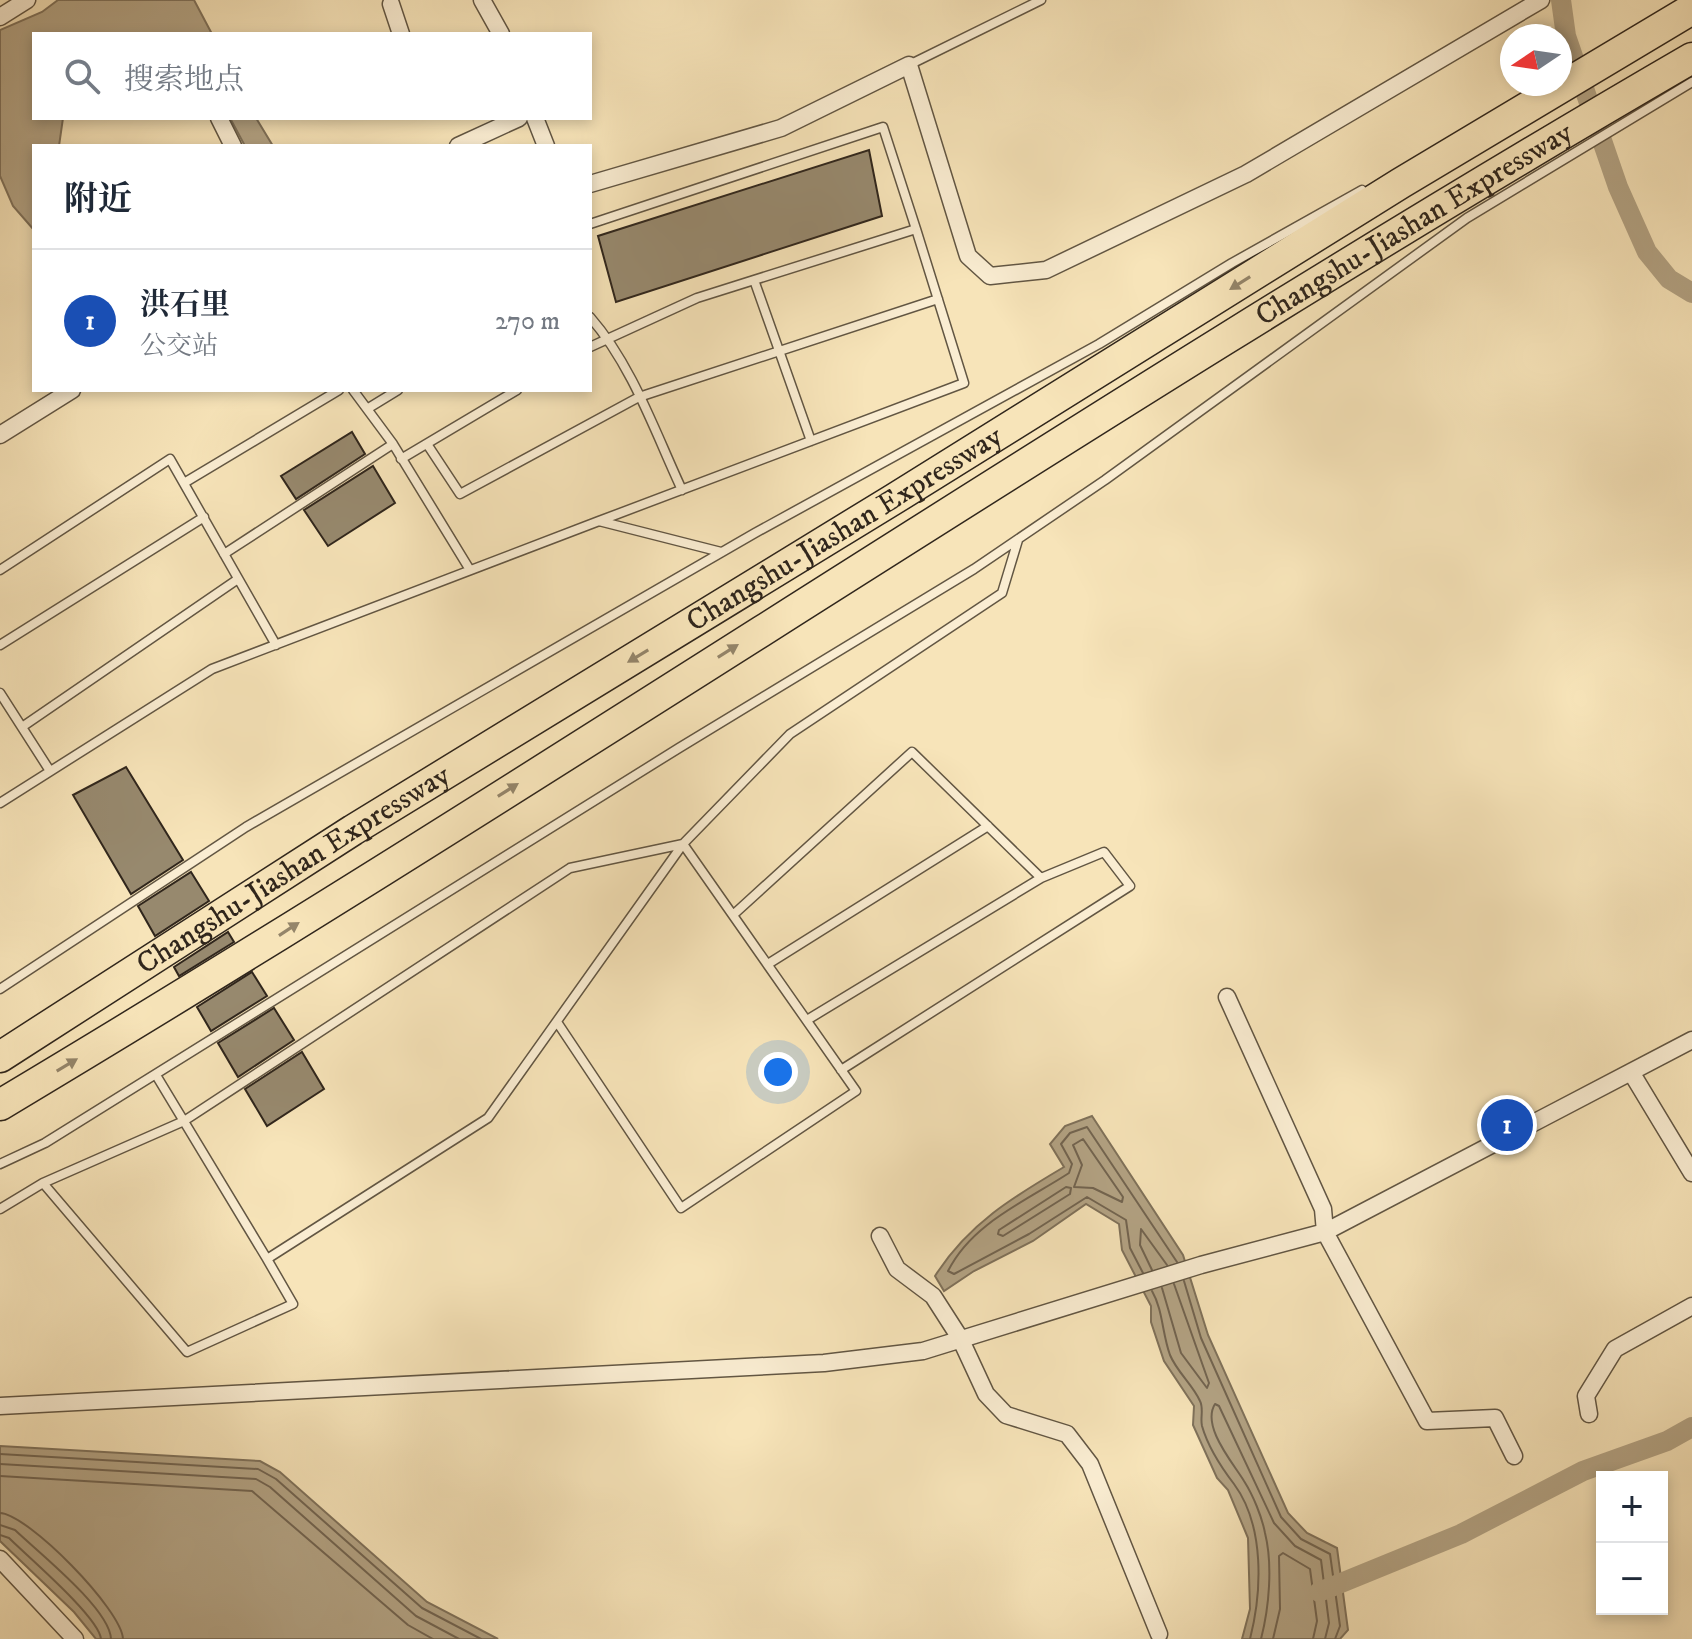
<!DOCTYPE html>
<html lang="zh">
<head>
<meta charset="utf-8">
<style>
  :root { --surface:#fff; --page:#f2f2f3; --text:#1f2937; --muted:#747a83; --line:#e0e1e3; --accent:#8f2418 }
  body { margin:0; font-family:"IM FELL DW Pica","Noto Serif SC",serif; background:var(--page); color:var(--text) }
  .controls { position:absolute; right:24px; bottom:24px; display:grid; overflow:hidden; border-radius:0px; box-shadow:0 4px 12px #0003 }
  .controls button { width:72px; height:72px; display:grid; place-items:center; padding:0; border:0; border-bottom:2px solid var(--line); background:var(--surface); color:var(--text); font:40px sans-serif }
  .compass { position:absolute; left:1500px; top:24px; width:72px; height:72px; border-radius:50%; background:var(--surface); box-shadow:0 4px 12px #0003; rotate:257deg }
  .you { position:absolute; left:778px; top:1072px; width:28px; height:28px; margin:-20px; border:6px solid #fff; border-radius:50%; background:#1a73e8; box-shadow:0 0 0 12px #1a73e833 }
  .badge { display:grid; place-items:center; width:52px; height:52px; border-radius:50%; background:var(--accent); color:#fff; font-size:26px; font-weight:700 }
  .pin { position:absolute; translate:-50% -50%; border:4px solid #fff; box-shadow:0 2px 8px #0006 }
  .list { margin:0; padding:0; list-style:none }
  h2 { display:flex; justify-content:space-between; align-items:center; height:104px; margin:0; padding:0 32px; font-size:34px }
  h2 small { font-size:26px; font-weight:400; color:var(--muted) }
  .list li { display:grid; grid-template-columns:52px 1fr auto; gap:24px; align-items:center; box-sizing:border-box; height:144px; padding:0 32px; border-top:2px solid var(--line) }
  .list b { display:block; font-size:30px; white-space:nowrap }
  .list p { margin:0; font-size:26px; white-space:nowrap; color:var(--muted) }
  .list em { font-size:26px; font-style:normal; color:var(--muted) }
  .icon { flex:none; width:44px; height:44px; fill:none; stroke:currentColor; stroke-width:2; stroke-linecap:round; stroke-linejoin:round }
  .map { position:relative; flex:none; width:1692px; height:1639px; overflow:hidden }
  .search { position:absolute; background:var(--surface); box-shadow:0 4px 12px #0003; left:32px; top:32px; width:560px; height:88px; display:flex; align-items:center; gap:20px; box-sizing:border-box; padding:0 28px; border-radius:0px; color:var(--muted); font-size:30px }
  .panel { position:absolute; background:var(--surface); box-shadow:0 4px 12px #0003; left:32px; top:144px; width:560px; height:248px; border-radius:0px }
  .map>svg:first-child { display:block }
</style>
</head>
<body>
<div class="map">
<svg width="1692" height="1639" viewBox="0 0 1692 1639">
  <rect width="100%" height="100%" fill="#f7e4b9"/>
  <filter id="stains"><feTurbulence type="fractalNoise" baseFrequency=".0025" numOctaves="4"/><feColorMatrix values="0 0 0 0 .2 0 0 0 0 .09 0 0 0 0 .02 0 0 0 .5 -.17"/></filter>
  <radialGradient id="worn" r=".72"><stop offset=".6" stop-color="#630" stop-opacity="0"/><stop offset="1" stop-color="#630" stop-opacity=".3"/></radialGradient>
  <path fill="#b3a384" stroke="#7f715a" stroke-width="2" d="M58,0h136l18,34h-178v84h29l-4,28h-25v84l-21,-24 -13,-30v-146l42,-18z
    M230,118h26l17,28h-28z
    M1092,1116l91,139 25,80 80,178 19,20 30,15 11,82 -8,9h-98l8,-30 -2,-71 -20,-48 -11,-12 -24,-53 1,-19 -30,-45 -13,-39v-16l-29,-56 -3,-26 -33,-20 -53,37 -59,30 -30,20 -9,-15c33,-52 78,-79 129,-109l-14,-23 15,-18z
    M0,1446l260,15 20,11 147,130 71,37h-402l-22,-27 -74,-71z"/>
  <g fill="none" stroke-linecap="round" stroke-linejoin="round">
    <path stroke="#726450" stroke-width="2" d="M1083,1139l40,58 -1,5 -29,-14 -19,-1 8,-22 -9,-20z
      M1066,1187l5,1 -1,6 -67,42 -5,-2 1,-4z
      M1152,1270l-12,-25 1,-16 26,36
      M1143,1273l-13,-25 -4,-28 -39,-23 -58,37 -75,40 -6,-3c24,-48 78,-70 121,-98l3,-9 -11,-20 9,-11 17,-6 90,135
      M1184,1281l17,57 80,179 20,22 29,15 10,72 -5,13
      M1162,1288l19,65 26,35 2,-5 -35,-99
      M1152,1291c11,19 10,42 18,64 7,17 23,30 30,46 4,8 0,17 2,25 6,21 19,41 32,58 31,42 28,108 16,155
      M0,1454l258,15 18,10 146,129 59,31
      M0,1464l256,15 14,8 146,129 43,23
      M0,1476l252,15 156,134 25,14
      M0,1513c28,1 122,97 123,126
      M0,1525l15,5c23,22 95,79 96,109
      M0,1535l9,3c18,18 90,79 92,101
      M1261,1639c8,-31 12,-74 4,-106 -3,-16 -12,-38 -21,-52 -11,-18 -43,-55 -29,-77l4,2 55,117 21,23 26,14 8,63 -4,16
      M1273,1639l7,-30 -1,-53 4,-3 27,16 7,52 -4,18"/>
    <path stroke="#b3a384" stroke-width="20" d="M1561,0l5,36 52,151 29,65 22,27 23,14
      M1319,1592l142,-58 122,-63 84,-30 25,-14"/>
  </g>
  <path fill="#97896e" stroke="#30261c" stroke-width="2" d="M869,150l13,66 -266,86 -18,-66z
    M352,432l13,22 -69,45 -15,-23z
    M373,466l22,37 -67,43 -24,-36z
    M126,767l57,93 -52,34 -58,-99z
    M191,872l18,29 -54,35 -17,-30z
    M228,932l6,10 -55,34 -5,-9z
    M252,972l15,24 -56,35 -14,-24z
    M274,1008l20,32 -56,37 -20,-34z
    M302,1052l22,37 -57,37 -22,-37z"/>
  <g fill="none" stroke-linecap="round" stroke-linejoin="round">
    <g stroke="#625643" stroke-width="11">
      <path id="service" d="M909,65l132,-65
        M590,224l293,-97 33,102
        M754,280l57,161
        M590,317c42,48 65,115 92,173
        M590,347l107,-49 219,-69 48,154 -365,138
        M353,390l40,54 77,126
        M367,409l31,-19
        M427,444l33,50 179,-97 299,-98
        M401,459l116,-69
        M184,483l155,-93
        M224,554l169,-110
        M0,570l170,-111 106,186
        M0,645l204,-128
        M0,693l50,78
        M22,727l216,-148
        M0,803l212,-134 387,-148 122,31
        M733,915l179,-163 129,126 63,-26 26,34 -289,184
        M768,964l220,-138
        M0,989l246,-162 509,-294 344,-189 133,-81 130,-73
        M807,1020l234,-142
        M156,1075l111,184 221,-141 195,-274 107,-110 212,-141 16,-53
        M0,1164l45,-21 634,-395 295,-179 131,-89 362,-262 225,-136
        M43,1183l144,169 106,-48 -26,-45
        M0,1209l43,-26 141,-62 386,-253 113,-24 173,247 -175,117 -124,-186"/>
    </g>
    <g stroke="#625643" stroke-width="19">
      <path id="minor" d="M482,0l19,34
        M391,4l10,30
        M0,17l27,-17
        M219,118l14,28
        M535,118l11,28
        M458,146l61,-28
        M590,184l191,-56 128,-63 59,191 22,20 56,-6 200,-96 295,-174
        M0,435l72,-45
        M1227,997l96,212 2,23 102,189 68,-3 19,38
        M1631,1072l61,101
        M880,1236l17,33 36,27 27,42 26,56 20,21 61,19 23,30 69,170
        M0,1406l824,-43 99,-12 278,-86 124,-33 367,-192
        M1589,1414l-3,-18 29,-47 77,-43
        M0,1559l75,80"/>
    </g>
    <g stroke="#30261c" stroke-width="33">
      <g id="motorway">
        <path id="s1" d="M0,1057l353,-227 541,-331 507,-316 291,-174"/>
        <path id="s2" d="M0,1105c569,-340 1118,-714 1692,-1047"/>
      </g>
    </g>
    <use href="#service" stroke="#faedd2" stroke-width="8"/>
    <use href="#minor" stroke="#faedd2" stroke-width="16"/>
    <use href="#motorway" stroke="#f7e4b9" stroke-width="30"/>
  </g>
  <defs><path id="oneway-solid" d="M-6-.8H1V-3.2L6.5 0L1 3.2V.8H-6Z" transform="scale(2)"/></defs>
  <g fill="#94856a">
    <use href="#oneway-solid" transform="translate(1240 283) rotate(148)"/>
    <use href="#oneway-solid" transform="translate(728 651) rotate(-32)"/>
    <use href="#oneway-solid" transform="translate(638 656) rotate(149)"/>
    <use href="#oneway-solid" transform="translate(508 790) rotate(-32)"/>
    <use href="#oneway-solid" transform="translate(289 929) rotate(-33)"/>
    <use href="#oneway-solid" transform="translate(67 1065) rotate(-31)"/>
  </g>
  <g text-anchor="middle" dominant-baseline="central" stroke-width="6" stroke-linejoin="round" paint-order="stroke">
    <g font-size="30" fill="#30261c" stroke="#faedd2">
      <text stroke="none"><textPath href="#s2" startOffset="1666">Changshu-Jiashan Expressway</textPath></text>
      <text stroke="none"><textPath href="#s1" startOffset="996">Changshu-Jiashan Expressway</textPath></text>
      <text stroke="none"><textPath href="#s1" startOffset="348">Changshu-Jiashan Expressway</textPath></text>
    </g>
  </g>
  <rect width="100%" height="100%" filter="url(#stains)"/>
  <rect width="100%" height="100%" fill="url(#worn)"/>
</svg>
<div class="controls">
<button>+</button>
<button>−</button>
</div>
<svg class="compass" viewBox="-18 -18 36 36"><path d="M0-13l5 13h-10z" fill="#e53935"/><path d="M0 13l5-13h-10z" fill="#747a83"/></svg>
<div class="you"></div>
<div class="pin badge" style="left:1507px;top:1125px;background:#1a4fb4">1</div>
<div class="search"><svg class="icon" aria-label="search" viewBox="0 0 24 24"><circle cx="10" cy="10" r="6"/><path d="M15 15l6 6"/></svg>搜索地点</div>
<section class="panel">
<h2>附近<small></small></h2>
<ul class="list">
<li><span class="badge" style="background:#1a4fb4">1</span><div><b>洪石里</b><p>公交站</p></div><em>270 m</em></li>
</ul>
</section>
</div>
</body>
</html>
